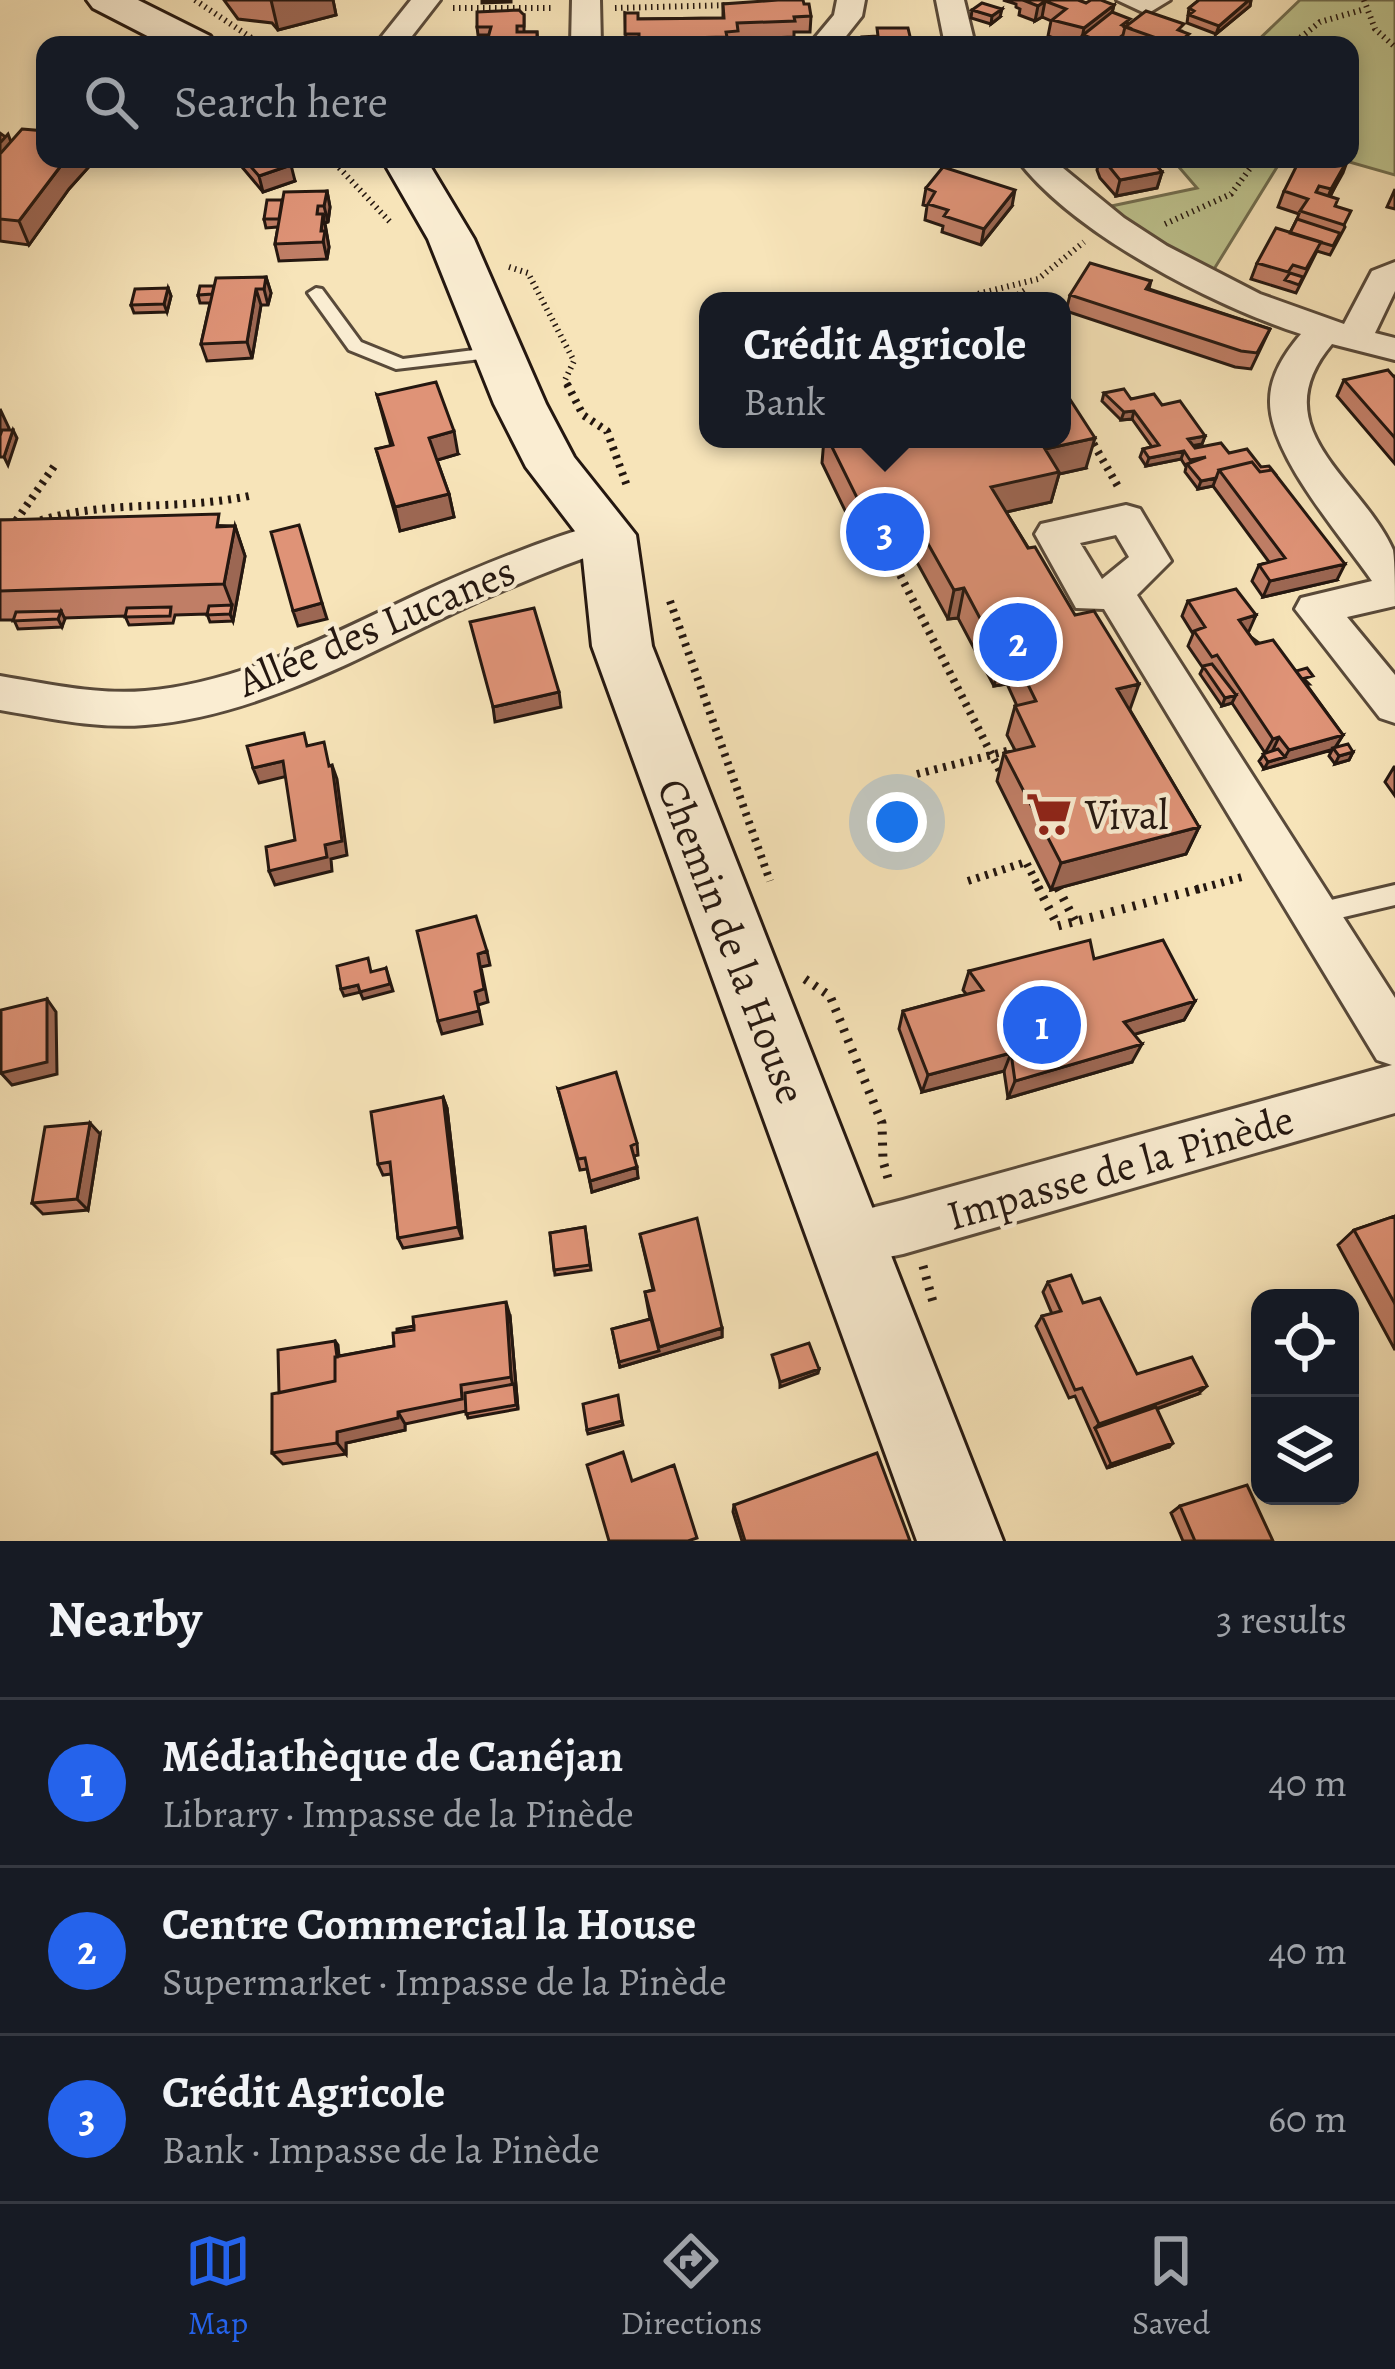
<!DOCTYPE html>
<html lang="en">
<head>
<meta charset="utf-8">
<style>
  :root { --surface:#171b24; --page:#20242c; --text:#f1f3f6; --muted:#9ea1a6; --line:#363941; --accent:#2563eb }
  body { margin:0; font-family:Alegreya,serif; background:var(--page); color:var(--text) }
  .controls { position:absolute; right:36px; bottom:36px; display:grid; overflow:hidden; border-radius:24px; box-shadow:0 6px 18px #0003 }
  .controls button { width:108px; height:108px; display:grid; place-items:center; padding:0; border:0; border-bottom:3px solid var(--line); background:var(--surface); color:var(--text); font:60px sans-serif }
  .you { position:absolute; left:897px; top:822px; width:42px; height:42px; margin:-30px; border:9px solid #fff; border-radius:50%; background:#1a73e8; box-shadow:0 0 0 18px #1a73e833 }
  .badge { display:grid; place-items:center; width:78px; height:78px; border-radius:50%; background:var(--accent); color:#fff; font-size:39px; font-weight:700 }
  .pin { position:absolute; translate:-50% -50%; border:6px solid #fff; box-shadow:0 3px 12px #0006 }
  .popup { position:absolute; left:699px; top:292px; width:372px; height:156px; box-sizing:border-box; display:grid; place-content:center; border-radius:24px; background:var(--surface); filter:drop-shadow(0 3px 9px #0005); font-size:39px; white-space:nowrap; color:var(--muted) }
  .popup b { font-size:45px; color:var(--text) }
  .popup::after { content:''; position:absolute; left:50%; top:100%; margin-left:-24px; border:24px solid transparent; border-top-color:var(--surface) }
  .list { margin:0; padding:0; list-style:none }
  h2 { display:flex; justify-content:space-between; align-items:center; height:156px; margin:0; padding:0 48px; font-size:51px }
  h2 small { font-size:39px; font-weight:400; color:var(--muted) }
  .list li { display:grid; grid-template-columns:78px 1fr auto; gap:36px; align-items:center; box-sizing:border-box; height:168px; padding:0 48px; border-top:3px solid var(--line) }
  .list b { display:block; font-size:45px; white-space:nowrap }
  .list p { margin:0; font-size:39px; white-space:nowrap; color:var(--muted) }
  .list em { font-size:39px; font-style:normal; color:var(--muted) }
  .icon { flex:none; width:66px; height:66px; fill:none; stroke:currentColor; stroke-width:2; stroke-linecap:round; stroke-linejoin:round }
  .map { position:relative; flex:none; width:1395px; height:1541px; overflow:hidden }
  .search { position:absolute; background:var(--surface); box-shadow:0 6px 18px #0003; left:36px; right:36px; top:36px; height:132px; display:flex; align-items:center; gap:30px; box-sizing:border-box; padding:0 42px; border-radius:24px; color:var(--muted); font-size:45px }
  .sheet { height:660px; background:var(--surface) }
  nav { display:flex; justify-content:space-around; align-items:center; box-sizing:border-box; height:168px; border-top:3px solid var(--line); background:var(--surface); font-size:33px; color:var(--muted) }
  nav a { display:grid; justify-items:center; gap:6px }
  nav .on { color:var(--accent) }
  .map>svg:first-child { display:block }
</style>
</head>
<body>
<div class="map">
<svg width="1395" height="1541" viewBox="0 0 1395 1541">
  <rect width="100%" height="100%" fill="#f7e4b9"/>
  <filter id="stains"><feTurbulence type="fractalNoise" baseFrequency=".00167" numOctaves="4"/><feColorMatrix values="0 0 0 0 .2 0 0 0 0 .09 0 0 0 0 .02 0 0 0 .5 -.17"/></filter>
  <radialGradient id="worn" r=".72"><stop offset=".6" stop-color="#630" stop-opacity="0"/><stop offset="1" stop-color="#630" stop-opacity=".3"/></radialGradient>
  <path fill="#bec48f" stroke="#716e50" stroke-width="3" d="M1300,0h95v175l-56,-16h11v-114h-97z
    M1172,159h110l-71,115 -109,-66 95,-20z"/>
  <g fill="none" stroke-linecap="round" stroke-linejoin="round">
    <g stroke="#594a3a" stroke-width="6">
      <path id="lane" d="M316,288l6,1 39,53 42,17 95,-12 8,5 -8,5 -102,12 -47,-19 -41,-57z
        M1395,885v20l-81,19 -8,-3 -3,-7 3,-7 8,-3z"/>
    </g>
    <g stroke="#594a3a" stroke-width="6">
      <path id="street" d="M411,0h29l-35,45h-30z
        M572,0h28l1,45h-30z
        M837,0h28l-3,16 -23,29h-30l25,-30z
        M936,0h28l11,45h-30z
        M1117,0h53l-23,14z
        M1017,159h35l72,59 43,28 93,48 84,30 28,-53 23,-9v29l-20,42 20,5v22l-63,-16c-72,85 30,135 61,206 2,14 2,40 2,56l-48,11 48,58v48l-15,-5 -85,-109 6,-11 71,-17c-30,-44 -103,-126 -102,-180 0,-26 15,-48 31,-67 -87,-28 -228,-100 -284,-175z
        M1126,505l14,4 31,52 -34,34 258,403v115l-492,141 -59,12 -20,-8 -8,-19 8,-19 79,-20 489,-135 -15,-5 -273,-451 -28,-1 -41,-74 6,-10zM1116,535l13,22 -27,22 -22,-36z
        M608,521l14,4 6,10 -6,10c-58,19 -114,42 -169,68 -96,46 -200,104 -308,112 -49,4 -97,-7 -145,-15v-34c48,8 97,19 145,15 97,-8 189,-58 275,-98 61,-28 123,-53 188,-72z"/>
    </g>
    <g stroke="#241710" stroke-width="6">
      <path id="secondary" d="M87,0h51l72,36 6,9h-51l-72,-37z
        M382,159h44l48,80 72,165 28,53 62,78 16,111 351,895h-86l-325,-895 -11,-107 -55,-72 -32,-63 -66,-165z"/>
    </g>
    <path stroke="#241710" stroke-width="6" stroke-dasharray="1.5 4.5" stroke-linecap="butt" d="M195,0l67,45
      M1364,0l11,29 20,18
      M453,8h99
      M615,8l117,-3
      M1291,45l29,-23 45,-13
      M331,159l60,64
      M337,163l20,-4
      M1165,224l66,-30 26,-35
      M509,267l19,6 46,88 -9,19 4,7
      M949,301l89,-22 46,-37
      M1008,301l19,-12"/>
    <path stroke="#241710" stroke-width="8" stroke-dasharray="3 6" stroke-linecap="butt" d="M567,384l16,31 24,16 20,55
      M1089,436l31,54
      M756,442l18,-3
      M32,523c71,-24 145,-12 217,-27
      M11,528l44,-63
      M892,559l111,218
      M670,601l100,280
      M917,774l97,-25
      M968,881l58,-19 14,28
      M1195,890l47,-13"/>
    <path stroke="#241710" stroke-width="9" stroke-dasharray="3 8" stroke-linecap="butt" d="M1038,887l20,39 148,-39
      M1058,888l17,33
      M805,979l25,17 52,127 1,38 7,24
      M923,1266l10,36"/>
    <use href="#lane" fill="#faedd2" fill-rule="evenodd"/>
    <use href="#street" fill="#faedd2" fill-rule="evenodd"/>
    <use href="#secondary" fill="#faedd2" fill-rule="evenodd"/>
  </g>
  <path fill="#c07e66" stroke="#241710" stroke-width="3" d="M224,0h109l3,15 -58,15 -6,-7 -34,-4z
    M482,0h29v2l-29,1z
    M1003,0h75l8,3 28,2 -2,8 17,11 53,7 4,14h-57l-7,-2 -3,2h-34l-26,-5 -11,-4 3,-15 -9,-4 -7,4 -16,-6 1,-6 -4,-2v-3z
    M1199,0h52l-1,6 -34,28 -29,-11 2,-15z
    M723,4h81l7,12 -1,16h-16v5l-56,2 -1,6h-111l-1,-32 13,6 85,-1z
    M972,10l28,7 -9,7 -20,-6z
    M524,15v17h13l1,13h-52l3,-10h-11l-1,-8z
    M45,126v33l50,1 -26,29 -40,56 -29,-4v-108l11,8 34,-10 -2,-4z
    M240,159h44l11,22 -32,11 -21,-25z
    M1092,159h67l-2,7 5,6 -5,16 -41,8 -16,-18 -3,-8 1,-5z
    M1348,159l-18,38 15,30 -15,28 -13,-4 -21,42 -45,-14 6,-16 33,-30 7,-14 2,-5 -21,-7 6,-16z
    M926,188l86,18 -31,39 -39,-13 1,-6 -18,-6 2,-14 -4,-1z
    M1395,189v20l-8,-2z
    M327,191l3,16 -2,15 -3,1 4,24 -2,12 -48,2 -4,-17 3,-17 -12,1 -2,-9 18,-19z
    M266,277l5,16 -3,12h-7l-9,53 -45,3 -6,-17 9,-41h-10l-2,-8 16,-9z
    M1151,281l-2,8 121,40 -19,40 -16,-2 -169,-56 4,-16z
    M168,288l3,8 -4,16 -33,1 -3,-8z
    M1395,376v88l-58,-68 7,-16z
    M1104,393l58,12 43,31 -3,8 -9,2 144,134 -74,17 -11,-16 7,-16 10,-3 -56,-76 -15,3 -13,-17 1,-5 -5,-8 -35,7 -6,-9 3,-8 9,-2 -20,-28 -11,1 -19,-19z
    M377,395l81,59 -21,6 12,34 5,23 -54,14 -24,-82 15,-3z
    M824,439h238l24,29 -27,6 -8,28 -45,10 124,198 69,117 -13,27 -135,36 -54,-109 7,-28 11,-3 -8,-15 8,-29h2l-10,-22 -13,2 -36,-68 -10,1 -35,-64 -42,9 -49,-101z
    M0,520l235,6 10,30 -12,65 -23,1 -3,-8 -32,1 -2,8 -44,2 -4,-9 -61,2 -2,9 -44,2 -4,-9h-14z
    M1188,601l68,14 -9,16 4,6 45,34 13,13h-3l37,51 -8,13 18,4 -4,8 -14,4 -6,-8 3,-6 -68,19 -5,-8 6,-8 -33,-50 -10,3 -22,-32 3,-6 -15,-22 5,-12 -11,-18z
    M1394,767h1v29l-10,-14z
    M1094,959l101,42 -11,19 -50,14 -2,28 -124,36 -4,-27 -82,21 -23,-63 4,-18 63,-17 -3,-4 6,-19z
    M558,1089l79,54 1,12 -4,1 4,22 -46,14 -5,-23 -7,1z
    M443,1097l4,11 15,130 -59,10 -5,-10 -7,-64 -8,1 -5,-11z
    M100,1134l-12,76 -45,4 -11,-11z
    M1395,1216v134l-57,-105 16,-15z
    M585,1227l6,43 -36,5 -5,-42z
    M640,1234l82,94v9l-102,30 -8,-38 38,-10 -5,-27 8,-2z
    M1048,1282l35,21 54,71 61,20 -41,15 12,38 -62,21 -32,-72 -6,2 -33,-72 6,-10 10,-2 -9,-22z
    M510,1316l8,93 -50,9 -2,-7 -61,13v6l-59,13v11l-63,10 -11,-11 7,-60 56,-52 3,4 1,11 55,-10z
    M734,1505l176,36h-168l-9,-29z
    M1180,1506l93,35h-90l-12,-28z"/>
  <path fill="#9c6753" stroke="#241710" stroke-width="3" d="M271,0h62l3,15 -58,15z
    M1249,0h2l-1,6 -34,28 3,-8z
    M1045,1l-3,16 -7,4 3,-15z
    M1114,5l-4,15 -27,15 -2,8 3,-15z
    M1002,9l-2,8 -9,7 1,-8z
    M8,134l6,16 -14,17v-24z
    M66,159l29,1 -26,29 -40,56 -10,-24z
    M1348,159l-5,14 -18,32 6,-16z
    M291,165l4,16 -32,11 -4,-16z
    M1162,172l-5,16 -41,8 4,-16z
    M1015,190l-3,16 -31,39 3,-16z
    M327,191l3,16 -2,15 -4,-16z
    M323,214l6,33 -2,12 -6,-28z
    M266,277l5,16 -3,12 -4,-16z
    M168,288l3,8 -4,16 -3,-8z
    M256,289l5,16 -9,53 -5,-16z
    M0,409l9,19 -9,28z
    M1134,411l-2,8 -11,1 3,-8z
    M13,430l4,8 -9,27 -4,-8z
    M454,431l4,23 -24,7 -5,-23z
    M1205,436l-3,8 -17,3 3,-8z
    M1095,438l-9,30 -27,6 -8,28 -67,15 7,-30 54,-38z
    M1184,451l-3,8 -35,7 3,-8z
    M1216,478l-3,8 -15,3 3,-8z
    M449,494l5,23 -54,14 -5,-24z
    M235,526l10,30 -12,65 -3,-7 2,-9 -8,-21z
    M918,526l-5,29 -42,9 4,-30z
    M1345,564l-8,16 -74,17 7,-16z
    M964,588l-6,30 -10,1 6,-29z
    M322,603l5,16 -29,7 -5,-15z
    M61,611l4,8 -3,8 -4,-8z
    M1256,615l-7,16 -17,4 7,-15z
    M1014,656l-7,28 -13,2 7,-28z
    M1139,684l-10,28 -12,-23z
    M559,692l2,15 -66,15 -2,-15z
    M1236,695l-4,8 -10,3 3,-8z
    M1343,735l-9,14 -70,20 4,-7 17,-5 4,-7z
    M1279,737l-7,15 -7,1 8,-14z
    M1353,752l-4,8 -14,4 4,-8z
    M283,761l5,15 -29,7 -6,-15z
    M332,765l5,14 10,76 -16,4 1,12 -57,14 -6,-14 56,-26z
    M1199,827l-13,27 -135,36 10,-27z
    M487,951l3,14 -9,2 7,35 -10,3 4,19 -40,10 -4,-13 37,-29 3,-38z
    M386,968l7,23 -30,8 -3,-7z
    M358,985l3,7 -17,4 -3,-7z
    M47,999l9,13 1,62 -45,11 -11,-12z
    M1195,1001l-11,19 -69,20 9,-18z
    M1142,1044l-10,18 -124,36 7,-17z
    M1011,1053l-7,18 -82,21 6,-17z
    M443,1097l4,11 15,130 -4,-11z
    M90,1123l10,11 -12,76 -11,-11z
    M637,1167l1,11 -46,14 -2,-11z
    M506,1302l4,14 8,93 -7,-32z
    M722,1328v9l-102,30 -1,-5 40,-15z
    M819,1369l-1,4 -38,14v-5z
    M1207,1386l-9,8 -102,36 -1,-2 4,-4z
    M398,1412l7,12v6l-59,13v11l-9,-11v-11z
    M622,1421l1,4 -35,9 -1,-4z
    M1173,1443l-4,4 -62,21 4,-4z"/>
  <path fill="#df9377" stroke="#241710" stroke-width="3" d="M778,0h25l1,4h5l2,12 -17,1 1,4 -58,2 1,8 -12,1 1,5 -88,2v-5h-14v-21h13v6l86,-1 -1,-14z
    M1023,0h55l8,3 5,-3h10l13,5 -30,23 -32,-8 14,-11 -21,-8 -7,5z
    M1199,0h50l-30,26 -30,-11 5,-4 -5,-3z
    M982,3l20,6 -10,7 -20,-6z
    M519,10l5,5v11h-7v6h20v13h-51l5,-18h-14v-15z
    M1146,11l38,13 -6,6 11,4 -13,11 -51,-18z
    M1112,12l18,7 -8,6 10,4 -7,-2 -2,8 -13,10 -27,-10z
    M877,28h31l4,17h-49l-1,-8 16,-1z
    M22,129l23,2v28h21l-47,62 -19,-2v-65z
    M244,159h40l7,6 -32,11z
    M1103,159h48l11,13 -42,8z
    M1300,159h48l-17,30 -12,-3 -3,6 22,7 -3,7 16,5 -7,14 -44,-14 8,-12 -24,-8z
    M943,167l72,23 -31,39 -40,-13 4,-6 -20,-6 7,-12 -9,-4z
    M327,191l-3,15h-6l-1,8h6l-2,17h4l-2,11 -48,2 9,-52z
    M267,200h15l-3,19h-15z
    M1297,219l43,14 -7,13 -43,-13z
    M1276,228l45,14 -15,27 -13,-4 -5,7 -31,-9z
    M1090,263l61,18 -5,8 124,40 -13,24 -16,-2 -171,-56z
    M1290,273l13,4 -4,8 -14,-5z
    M266,277l-2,12h-8l-9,53 -46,2 15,-66z
    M200,286h14l-2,8 -14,1z
    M168,288l-4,16 -33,1 4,-16z
    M1388,370l7,8v60l-51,-58z
    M436,382l18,49 -25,7 20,56 -54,13 -19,-58 17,-4 -16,-50z
    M1062,387l33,51 -50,11 14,23 -68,15 37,61 7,-1 40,68 19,-4 45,73 -22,5 82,138 -138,36 -57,-110 30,-7 -19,-40 21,-5 -22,-45 -13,2 -37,-70 -10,2 -36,-64 -43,8 -47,-95h234z
    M1124,389l7,10 23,-5 8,11 18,-4 25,35 -17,3 7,9 26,-5 8,10 18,-4 14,18 8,-1 8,10 -5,-6 -12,2 -8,-10 -33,8 -3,8 -15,3 -14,-17 19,-7 -16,3 -6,-9 -35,7 -6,-9 16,-4 -25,-34 -10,1 -20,-19z
    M2,430h11l-9,27h-4v-21z
    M1252,462l8,10 12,-2 73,94 -75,17 -11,-16 26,-7 -66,-88z
    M219,514l-2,13 18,-1 -11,58 -224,7v-71z
    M299,525l23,78 -29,8 -22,-79z
    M1236,589l20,26 -17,5 17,24 17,-4 70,95 -54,15 -10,-13 -6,2 -56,-84 -5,2 -18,-26 11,-4 -17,-26z
    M232,605l-2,9 -23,1 2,-9z
    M171,607l-1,9 -45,1 2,-9z
    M534,608l25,84 -66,15 -23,-85z
    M61,611l-3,8 -45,2 3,-9z
    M1212,664l24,31 -11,3 -22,-32z
    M1307,668l6,8 -11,3 -6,-8z
    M304,733l3,13 17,-4 5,24 3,-1 10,76 -17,4 2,12 -58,14 -3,-24 29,-7 -12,-79 -30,7 -6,-22z
    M1348,744l5,8 -14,4 -6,-8z
    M1278,749l7,8 -17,5 -5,-8z
    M476,916l11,35 -9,3 6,35 -9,3 4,19 -41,10 -21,-90z
    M1090,940l4,19 69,-19 32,61 -71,21 18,22 -127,37 -4,-28 -83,22 -25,-64 80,-21 -14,-19z
    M368,958l3,14 15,-4 4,16 -30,8 -2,-7 -17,4 -4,-23z
    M47,999v63l-46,11v-63z
    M616,1072l21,71 -6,3 6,21 -47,14 -5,-23 -7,1 -20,-70z
    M443,1097l15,130 -60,11 -8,-76 -12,2 -7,-52z
    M90,1123l-13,76 -45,4 13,-76z
    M1395,1216v88l-41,-74z
    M697,1218l25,110 -63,19 -14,-55 9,-2 -14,-56z
    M585,1227l5,38 -36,5 -4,-37z
    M1071,1275l12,28 17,-5 37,76 55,-17 15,29 -108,38 -17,-36 -7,2 -33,-74 19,-5 -13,-29z
    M506,1302l5,75 -50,8 1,14 -64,13v6l-61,14v11l-65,10v-59l63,-13v-24l59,-11 -1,-13 21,-3 -1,-13z
    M651,1319l8,32 -40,11 -7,-33z
    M414,1326v4l-17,2v-3z
    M335,1341l2,16h-2v24l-56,12 -1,-43z
    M809,1343l10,26 -39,13 -8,-27z
    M514,1384l2,21 -50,9 -1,-21z
    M618,1395l4,26 -35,9 -4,-26z
    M1156,1407l17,36 -62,21 -16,-36z
    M623,1452l9,29 42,-16 23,73 -9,3h-79l-22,-76z
    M877,1453l33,88h-165l-11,-36z
    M1247,1485l26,56h-78l-15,-35z"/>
  <defs>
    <g id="supermarket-bare" transform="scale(3.6)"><path d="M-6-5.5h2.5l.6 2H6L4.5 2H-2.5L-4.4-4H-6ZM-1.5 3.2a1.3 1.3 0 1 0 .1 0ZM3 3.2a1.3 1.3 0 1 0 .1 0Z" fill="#8f2418" stroke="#faedd2" stroke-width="2.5" paint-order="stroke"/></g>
  </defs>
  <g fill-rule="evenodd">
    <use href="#supermarket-bare" x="1049" y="814"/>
  </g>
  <g text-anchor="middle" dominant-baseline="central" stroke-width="9" stroke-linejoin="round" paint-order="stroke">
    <g font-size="42" fill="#241710" stroke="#faedd2">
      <text transform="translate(376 626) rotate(-23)">Allée des Lucanes</text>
      <text transform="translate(732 941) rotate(69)">Chemin de la House</text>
      <text transform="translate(1120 1167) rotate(-16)">Impasse de la Pinède</text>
    </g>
    <g font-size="42" fill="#241710" stroke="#faedd2" text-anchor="start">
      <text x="1085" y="814">Vival</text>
    </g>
  </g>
  <rect width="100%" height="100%" filter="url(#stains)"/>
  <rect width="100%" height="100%" fill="url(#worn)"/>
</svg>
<div class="controls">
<button><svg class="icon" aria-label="locate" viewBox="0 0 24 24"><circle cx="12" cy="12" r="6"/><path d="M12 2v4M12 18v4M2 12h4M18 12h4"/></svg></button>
<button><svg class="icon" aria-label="layers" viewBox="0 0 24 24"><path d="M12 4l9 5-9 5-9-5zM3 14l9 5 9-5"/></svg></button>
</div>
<div class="you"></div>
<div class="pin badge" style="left:1042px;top:1025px">1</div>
<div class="pin badge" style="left:1018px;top:642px">2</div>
<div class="pin badge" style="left:885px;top:532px">3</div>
<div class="popup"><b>Crédit Agricole</b>Bank</div>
<div class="search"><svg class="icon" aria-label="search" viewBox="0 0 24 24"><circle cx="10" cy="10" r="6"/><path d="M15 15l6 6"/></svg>Search here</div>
</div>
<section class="sheet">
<h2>Nearby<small>3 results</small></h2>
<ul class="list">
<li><span class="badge">1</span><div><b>Médiathèque de Canéjan</b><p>Library · Impasse de la Pinède</p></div><em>40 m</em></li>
<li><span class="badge">2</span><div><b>Centre Commercial la House</b><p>Supermarket · Impasse de la Pinède</p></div><em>40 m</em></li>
<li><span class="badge">3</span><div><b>Crédit Agricole</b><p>Bank · Impasse de la Pinède</p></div><em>60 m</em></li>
</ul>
</section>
<nav>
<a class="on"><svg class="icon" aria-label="map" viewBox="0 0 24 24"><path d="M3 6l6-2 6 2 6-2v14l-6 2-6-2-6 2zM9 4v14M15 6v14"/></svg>Map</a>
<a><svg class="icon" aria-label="directions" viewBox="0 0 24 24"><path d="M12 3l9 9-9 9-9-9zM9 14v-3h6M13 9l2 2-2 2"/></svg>Directions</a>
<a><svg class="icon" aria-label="saved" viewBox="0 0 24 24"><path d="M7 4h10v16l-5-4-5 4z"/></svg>Saved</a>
</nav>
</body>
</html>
